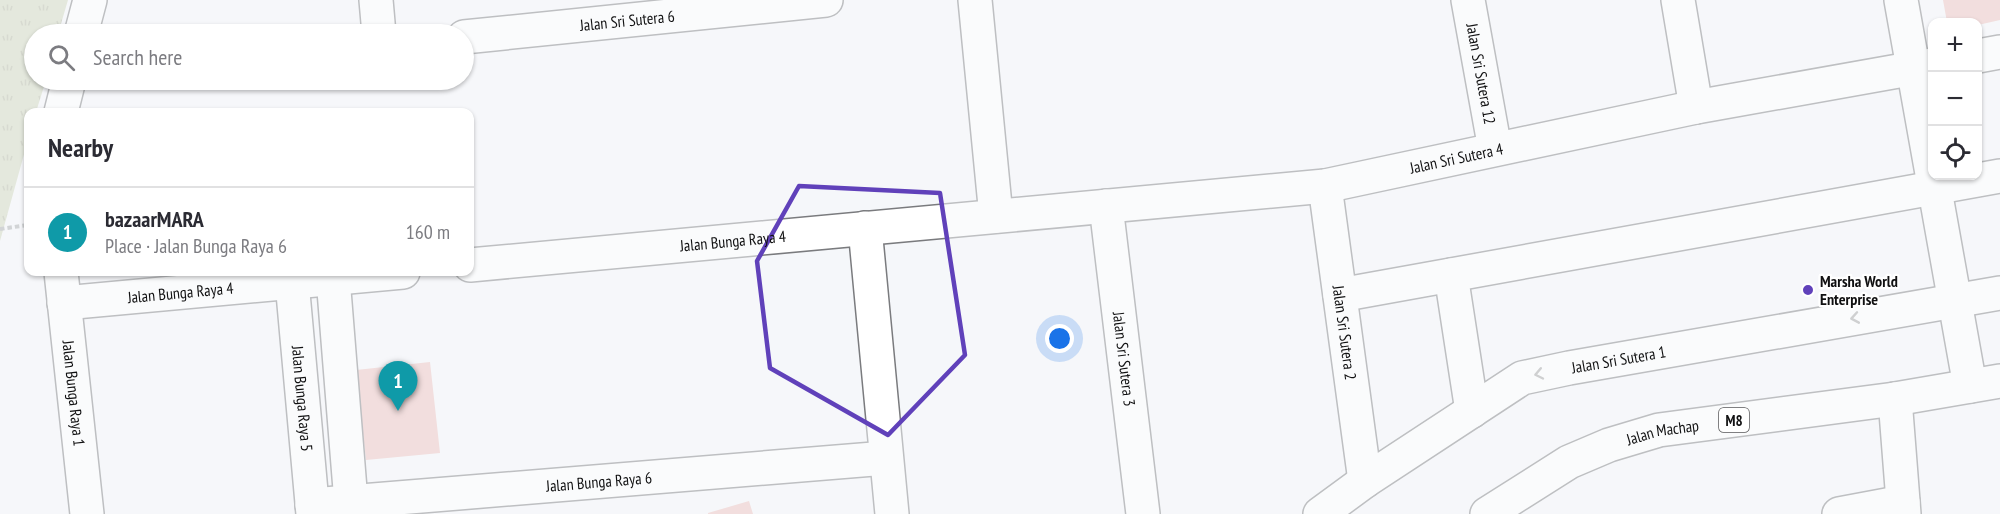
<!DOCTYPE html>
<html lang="en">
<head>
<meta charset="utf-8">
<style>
  :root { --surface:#fff; --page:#f7f7f7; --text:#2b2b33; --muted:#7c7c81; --line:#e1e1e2; --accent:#6041ba }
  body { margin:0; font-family:"PT Sans Narrow",sans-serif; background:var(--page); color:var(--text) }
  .controls { position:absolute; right:18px; top:18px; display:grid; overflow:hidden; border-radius:12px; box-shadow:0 2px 4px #0004 }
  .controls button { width:54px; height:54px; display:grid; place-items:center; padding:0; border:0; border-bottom:2px solid var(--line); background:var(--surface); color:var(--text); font:30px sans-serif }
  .you { position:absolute; left:1060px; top:339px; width:21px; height:21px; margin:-15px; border:4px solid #fff; border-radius:50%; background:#1a73e8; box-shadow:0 0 0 9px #1a73e833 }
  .badge { display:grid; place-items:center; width:39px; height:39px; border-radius:50%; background:var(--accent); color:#fff; font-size:20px; font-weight:700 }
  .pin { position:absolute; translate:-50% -50px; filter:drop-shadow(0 2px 3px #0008) }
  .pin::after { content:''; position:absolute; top:32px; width:21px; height:18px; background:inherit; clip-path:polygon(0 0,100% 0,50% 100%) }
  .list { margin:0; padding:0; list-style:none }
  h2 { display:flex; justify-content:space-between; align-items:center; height:78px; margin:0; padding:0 24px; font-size:26px }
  h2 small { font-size:20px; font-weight:400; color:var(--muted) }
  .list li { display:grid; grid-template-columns:39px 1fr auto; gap:18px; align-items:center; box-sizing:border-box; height:90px; padding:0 24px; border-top:2px solid var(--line) }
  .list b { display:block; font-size:22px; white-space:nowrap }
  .list p { margin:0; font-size:20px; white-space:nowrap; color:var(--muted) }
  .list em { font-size:20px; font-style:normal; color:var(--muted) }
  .icon { flex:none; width:33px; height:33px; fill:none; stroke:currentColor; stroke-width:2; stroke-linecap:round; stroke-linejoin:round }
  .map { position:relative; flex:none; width:2000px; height:514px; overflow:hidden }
  .search { position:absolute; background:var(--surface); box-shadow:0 2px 4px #0004; left:24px; top:24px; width:450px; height:66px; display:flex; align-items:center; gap:15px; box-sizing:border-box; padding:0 21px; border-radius:33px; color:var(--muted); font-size:22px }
  .panel { position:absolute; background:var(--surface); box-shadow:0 2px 4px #0004; left:24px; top:108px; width:450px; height:168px; border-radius:12px }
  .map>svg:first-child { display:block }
</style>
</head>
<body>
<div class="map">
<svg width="2000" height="514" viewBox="0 0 2000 514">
  <defs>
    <pattern id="park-tufts" width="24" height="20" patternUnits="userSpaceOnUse" patternTransform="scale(1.5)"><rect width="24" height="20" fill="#cfd5ba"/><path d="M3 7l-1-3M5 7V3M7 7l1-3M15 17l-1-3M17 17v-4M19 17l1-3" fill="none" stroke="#b1b69f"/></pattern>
  </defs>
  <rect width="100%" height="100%" fill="#f5f7fa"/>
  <path fill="url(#park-tufts)" d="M0,0h68l-10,34h-24v46h12l-10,32h-8v28l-28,101z"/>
  <path fill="#edbfbc" d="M1943,0h57v20l-22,5v-3h-31z
    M430,362l10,91 -74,7 -10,-90z
    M749,501l4,13h-45v-1z"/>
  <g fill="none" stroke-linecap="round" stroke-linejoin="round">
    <g stroke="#7a7b7e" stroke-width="36">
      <g id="minor">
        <path d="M376,0l3,34"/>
        <path d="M975,0l21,216"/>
        <path id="s1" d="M1468,0l27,149"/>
        <path d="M1678,0l18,107"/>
        <path d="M1901,0l69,386"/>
        <path d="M81,34l9,-34"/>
        <path id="s2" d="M464,37l362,-37"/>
        <path d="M1978,56l22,-4"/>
        <path d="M61,112l8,-32"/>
        <path id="s3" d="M1325,186l40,295"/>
        <path id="s4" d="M1106,206l37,308"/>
        <path d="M865,228l27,286"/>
        <path id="s5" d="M470,265l855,-79 371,-79 236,-42"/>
        <path id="s6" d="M61,272l26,242"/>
        <path d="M1451,275l21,136"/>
        <path d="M333,278l18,224"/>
        <path id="s7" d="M292,282l21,232"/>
        <path d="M1340,295l660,-119"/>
        <path id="s8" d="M64,303l339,-31"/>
        <path d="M1895,399l9,115"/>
        <path id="s9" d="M312,505l574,-47"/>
        <path id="s10" d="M1320,514l45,-33 157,-103 47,-10 431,-75"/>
        <path d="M1839,514l64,-12"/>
      </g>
    </g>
    <g stroke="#7a7b7e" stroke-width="36">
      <g id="major">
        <path id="s11" d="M1487,514l82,-52 40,-17 50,-15 236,-31 105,-18"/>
      </g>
    </g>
    <path stroke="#a6a8aa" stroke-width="4" stroke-dasharray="4.5 3" stroke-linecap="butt" d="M0,229l28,-4"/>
    <use href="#minor" stroke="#fff" stroke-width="33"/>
    <use href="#major" stroke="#fff" stroke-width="33"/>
  </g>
  <defs><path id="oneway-chevron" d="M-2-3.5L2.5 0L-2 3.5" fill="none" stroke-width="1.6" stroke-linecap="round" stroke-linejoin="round" transform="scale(1.5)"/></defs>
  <g stroke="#a0a0a0">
    <use href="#oneway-chevron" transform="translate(1855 318) rotate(170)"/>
    <use href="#oneway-chevron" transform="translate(1539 374) rotate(168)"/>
  </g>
  <path d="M0 0H2000V514H0ZM799,186l141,7 25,162 -77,80 -118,-67 -13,-107z" fill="#f5f7fa" fill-opacity=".55" fill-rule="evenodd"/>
  <path fill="none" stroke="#6041ba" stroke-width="4.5" stroke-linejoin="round" d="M799,186l141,7 25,162 -77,80 -118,-67 -13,-107z"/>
  <circle fill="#6041ba" stroke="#fff" stroke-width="2" cx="1808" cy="290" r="6"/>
  <g text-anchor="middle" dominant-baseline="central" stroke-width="4.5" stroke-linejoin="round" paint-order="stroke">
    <rect fill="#fff" stroke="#585859" stroke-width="1.5" x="1719" y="408" width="30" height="24" rx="4.5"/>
    <g font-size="15" font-weight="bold" fill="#111112">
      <text x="1734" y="420">M8</text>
    </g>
    <g font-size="16" fill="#111112" stroke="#fff">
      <text stroke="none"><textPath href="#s2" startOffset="164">Jalan Sri Sutera 6</textPath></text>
      <text stroke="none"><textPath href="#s1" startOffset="75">Jalan Sri Sutera 12</textPath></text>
      <text stroke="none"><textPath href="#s5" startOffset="993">Jalan Sri Sutera 4</textPath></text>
      <text stroke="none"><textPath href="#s5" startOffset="264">Jalan Bunga Raya 4</textPath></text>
      <text stroke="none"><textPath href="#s8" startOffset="117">Jalan Bunga Raya 4</textPath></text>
      <text stroke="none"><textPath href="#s3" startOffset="148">Jalan Sri Sutera 2</textPath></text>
      <text stroke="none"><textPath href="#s10" startOffset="342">Jalan Sri Sutera 1</textPath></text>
      <text stroke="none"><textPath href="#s4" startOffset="154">Jalan Sri Sutera 3</textPath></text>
      <text stroke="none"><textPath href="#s6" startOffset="122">Jalan Bunga Raya 1</textPath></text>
      <text stroke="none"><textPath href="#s7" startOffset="117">Jalan Bunga Raya 5</textPath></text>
      <text stroke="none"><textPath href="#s11" startOffset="196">Jalan Machap</textPath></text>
      <text stroke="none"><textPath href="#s9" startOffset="288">Jalan Bunga Raya 6</textPath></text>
    </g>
    <g font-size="16" font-weight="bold" fill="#111112" stroke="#fff" text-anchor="start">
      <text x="1820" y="281">Marsha World<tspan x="1820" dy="18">Enterprise</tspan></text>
    </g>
  </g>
</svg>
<div class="controls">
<button>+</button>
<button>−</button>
<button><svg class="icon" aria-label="locate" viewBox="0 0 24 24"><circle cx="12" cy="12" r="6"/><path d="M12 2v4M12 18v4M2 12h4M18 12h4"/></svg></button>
</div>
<div class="you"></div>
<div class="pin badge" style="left:398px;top:411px;background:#0f9aa8">1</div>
<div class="search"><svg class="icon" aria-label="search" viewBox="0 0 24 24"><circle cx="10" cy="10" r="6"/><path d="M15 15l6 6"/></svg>Search here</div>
<section class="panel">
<h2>Nearby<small></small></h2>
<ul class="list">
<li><span class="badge" style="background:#0f9aa8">1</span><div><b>bazaarMARA</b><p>Place · Jalan Bunga Raya 6</p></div><em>160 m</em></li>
</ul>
</section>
</div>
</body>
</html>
